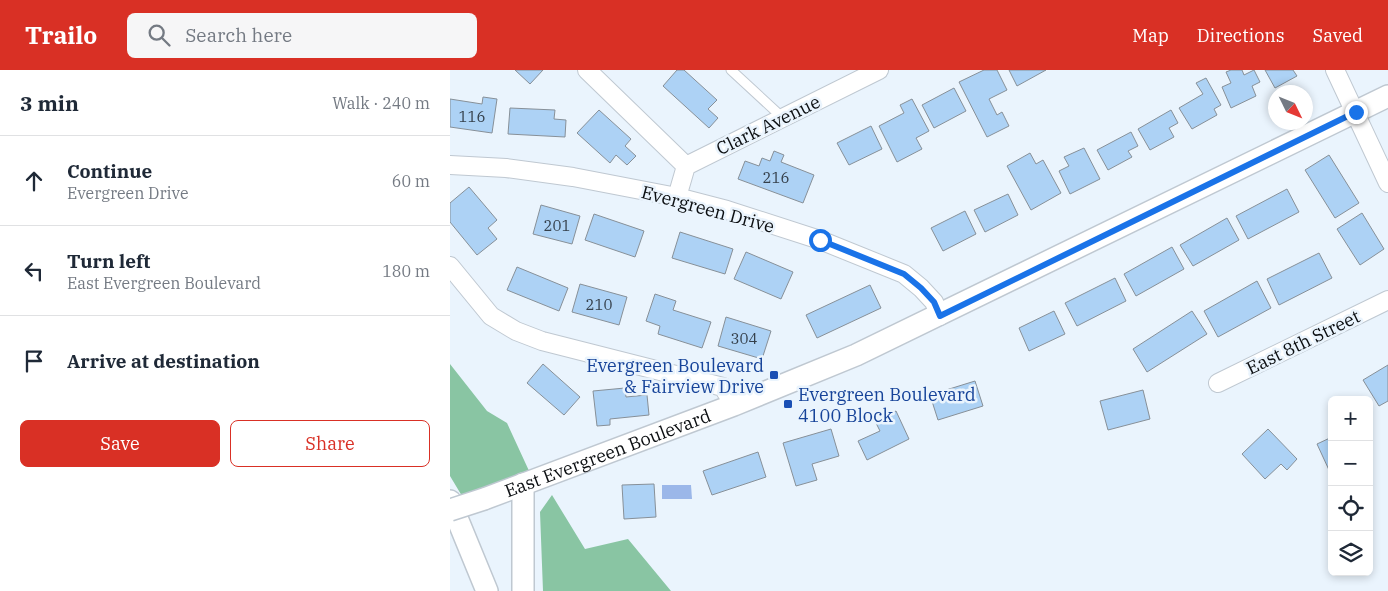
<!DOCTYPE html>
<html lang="en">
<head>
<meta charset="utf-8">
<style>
  :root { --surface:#fff; --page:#f6f6f7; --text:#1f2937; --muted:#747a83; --line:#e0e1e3; --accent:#d93025 }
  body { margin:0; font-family:"IBM Plex Serif",serif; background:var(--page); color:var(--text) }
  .controls { position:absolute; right:15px; bottom:15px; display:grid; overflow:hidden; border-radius:8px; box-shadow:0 2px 8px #0003 }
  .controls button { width:45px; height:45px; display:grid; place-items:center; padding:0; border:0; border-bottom:1px solid var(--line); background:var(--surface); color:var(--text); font:25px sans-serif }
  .compass { position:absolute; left:818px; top:15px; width:45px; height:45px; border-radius:50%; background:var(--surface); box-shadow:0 2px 8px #0003; rotate:133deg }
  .stop { position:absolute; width:15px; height:15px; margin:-11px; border:4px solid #1a73e8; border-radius:50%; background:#fff }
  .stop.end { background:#1a73e8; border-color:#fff; box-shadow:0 1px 5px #0008 }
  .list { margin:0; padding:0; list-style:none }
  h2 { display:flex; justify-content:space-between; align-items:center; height:65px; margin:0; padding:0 20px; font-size:21px }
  h2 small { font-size:16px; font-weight:400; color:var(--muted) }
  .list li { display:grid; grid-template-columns:32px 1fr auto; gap:15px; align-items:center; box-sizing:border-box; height:90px; padding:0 20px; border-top:1px solid var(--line) }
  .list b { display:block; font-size:19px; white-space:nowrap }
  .list p { margin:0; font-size:16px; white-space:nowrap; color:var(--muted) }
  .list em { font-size:16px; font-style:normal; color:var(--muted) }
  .actions { display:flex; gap:10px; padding:15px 20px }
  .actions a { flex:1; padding:11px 0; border:1px solid var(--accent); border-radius:8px; text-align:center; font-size:18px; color:var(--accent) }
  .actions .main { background:var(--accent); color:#fff }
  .icon { flex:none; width:28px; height:28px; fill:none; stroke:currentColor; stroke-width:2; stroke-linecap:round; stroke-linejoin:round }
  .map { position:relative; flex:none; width:938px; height:521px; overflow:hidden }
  header { display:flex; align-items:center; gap:30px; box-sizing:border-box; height:70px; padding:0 25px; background:var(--accent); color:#fff }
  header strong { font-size:24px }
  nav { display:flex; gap:28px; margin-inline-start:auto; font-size:18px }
  .search { width:350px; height:45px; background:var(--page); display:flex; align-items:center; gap:12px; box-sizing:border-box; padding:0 18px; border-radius:8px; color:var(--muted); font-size:19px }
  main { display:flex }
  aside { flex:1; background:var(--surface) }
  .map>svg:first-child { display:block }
</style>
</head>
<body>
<header>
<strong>Trailo</strong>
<div class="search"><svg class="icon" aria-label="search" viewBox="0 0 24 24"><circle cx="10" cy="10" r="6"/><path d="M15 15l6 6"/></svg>Search here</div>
<nav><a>Map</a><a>Directions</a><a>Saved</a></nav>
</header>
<main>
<aside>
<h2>3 min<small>Walk · 240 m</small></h2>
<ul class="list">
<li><svg class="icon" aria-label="ahead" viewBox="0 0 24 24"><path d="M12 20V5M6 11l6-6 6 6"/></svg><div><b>Continue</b><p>Evergreen Drive</p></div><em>60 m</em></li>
<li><svg class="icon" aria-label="left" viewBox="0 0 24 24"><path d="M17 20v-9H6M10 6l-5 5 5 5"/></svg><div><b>Turn left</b><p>East Evergreen Boulevard</p></div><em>180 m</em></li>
<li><svg class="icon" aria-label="arrive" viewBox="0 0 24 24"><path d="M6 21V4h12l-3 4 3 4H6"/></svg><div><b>Arrive at destination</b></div></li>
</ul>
<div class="actions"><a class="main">Save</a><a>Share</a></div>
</aside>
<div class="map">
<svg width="938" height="521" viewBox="0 0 938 521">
  <rect width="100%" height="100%" fill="#eaf4fd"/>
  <path fill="#89c5a3" d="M0,294l37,47 20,12 23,50 -68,23 -12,-20z
    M102,425l33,54 43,-10 43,52h-128l-3,-79z"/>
  <path fill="#9bb7e9" d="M212,415h29l1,14h-30z"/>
  <path fill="#add2f5" stroke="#879098" d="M65,0h28l-13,14z
    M227,0h7l33,30 -9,9 10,9 -9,10 -46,-42z
    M534,0h13l10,20 -18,9 8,16 5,-3 7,14 -22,11 -28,-55z
    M559,0h37l-29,16z
    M781,0h11l2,5 10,-5 6,12 -8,4 4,10 -25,12 -9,-21 9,-4 -5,-11z
    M815,0h28l4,6 -22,12z
    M756,8l15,27 -7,4 3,6 -25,14 -13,-21 24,-14 -7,-11z
    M504,18l12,23 -32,17 -12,-23z
    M33,27l14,2 -5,34 -42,-6v-28l32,5z
    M462,29l17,32 -13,7 6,11 -25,13 -18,-36 25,-13 -4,-8z
    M60,38l45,2 -1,9 12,1 -1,17 -57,-3z
    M149,40l32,29 -6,7 11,10 -9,9 -11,-10 -6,8 -33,-30z
    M721,40l7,13 -9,5 5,9 -24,13 -12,-21z
    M421,56l11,23 -33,16 -12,-22z
    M681,62l7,14 -10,5 4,6 -24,13 -11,-20z
    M634,78l16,31 -30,15 -11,-23 10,-5 -5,-9z
    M324,81l10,4 -3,7 33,13 -11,28 -65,-24 7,-18 14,5 3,-8 8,3z
    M580,83l6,11 7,-4 18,33 -30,17 -24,-44z
    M879,85l30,48 -24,15 -30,-48z
    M19,117l28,33 -9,8 9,11 -20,16 -27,-33v-19z
    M837,119l12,23 -51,27 -12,-23z
    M558,124l10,21 -33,17 -11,-22z
    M91,135l39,11 -8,28 -39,-10z
    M515,141l11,23 -33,17 -12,-23z
    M912,143l22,36 -24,16 -23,-36z
    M144,144l50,17 -9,26 -50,-17z
    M777,148l12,22 -46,26 -13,-21z
    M230,162l53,17 -8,25 -53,-16z
    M722,177l12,22 -48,27 -12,-22z
    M296,182l47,20 -12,27 -47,-20z
    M869,183l13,25 -53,27 -12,-26z
    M67,197l51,21 -9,23 -52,-21z
    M665,208l11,23 -49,25 -12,-23z
    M807,211l14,27 -53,29 -14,-26z
    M130,214l47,13 -8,28 -47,-13z
    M420,215l11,23 -64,30 -11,-23z
    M205,224l21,7 -3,9 38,12 -9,26 -44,-14 2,-8 -14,-5z
    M604,241l11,23 -36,17 -10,-23z
    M742,241l15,23 -60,38 -14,-23z
    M276,247l45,14 -9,28 -44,-13z
    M93,294l37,33 -16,18 -37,-32z
    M938,295v36l-9,5 -16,-26z
    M525,311l8,25 -45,14 -8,-25z
    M175,318l1,9 21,-2 2,20 -39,4v6l-13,1 -4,-35z
    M693,320l7,29 -42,11 -8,-29z
    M446,341l13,28 -42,21 -9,-19 22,-10 -5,-10z
    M381,359l8,27 -27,8 5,16 -21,6 -13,-43z
    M818,359l29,30 -10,11 -6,-6 -16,15 -23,-25z
    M882,367v32l-3,1 -12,-26z
    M308,382l8,25 -54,18 -9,-24z
    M204,414l2,33 -32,2 -2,-34z"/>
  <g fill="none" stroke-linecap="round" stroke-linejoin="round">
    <g stroke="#bfc8d1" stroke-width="11">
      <path id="service" d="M281,0l52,48"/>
    </g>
    <g stroke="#bfc8d1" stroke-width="20">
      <path id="minor" d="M137,0l99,96
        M885,0l53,113
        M0,95l56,3 67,9 104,20 50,13 93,30 84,34 17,14 13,14 6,14
        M227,127l9,-31 193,-96
        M0,196l41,50 25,15 26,10 181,46 11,18
        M768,313l170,-83"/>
    </g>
    <g stroke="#bfc8d1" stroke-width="24">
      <g id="tertiary">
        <path d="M73,414v107"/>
        <path id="s1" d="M34,429l250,-94 122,-50 532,-259"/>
        <path d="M0,431l37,90"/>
      </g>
    </g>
    <use href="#service" stroke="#fff" stroke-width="9"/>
    <use href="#minor" stroke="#fff" stroke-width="18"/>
    <use href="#tertiary" stroke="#fff" stroke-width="21"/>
    <g stroke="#bfc8d1" stroke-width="24" stroke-linecap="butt">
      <path id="tertiary-bridge" d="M0,440l34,-11"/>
    </g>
    <use href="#tertiary-bridge" stroke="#fff" stroke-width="21"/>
  </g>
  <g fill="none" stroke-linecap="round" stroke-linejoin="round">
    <path stroke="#1a73e8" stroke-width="6" d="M370,170l84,34 17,14 13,14 6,14 416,-204"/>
  </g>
  <g fill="#1a4fb4" stroke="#eaf4fd" stroke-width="2">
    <rect x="319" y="300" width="10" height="10" rx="2.5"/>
    <rect x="333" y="329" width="10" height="10" rx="2.5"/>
  </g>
  <g text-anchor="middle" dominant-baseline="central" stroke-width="5" stroke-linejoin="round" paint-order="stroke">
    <g font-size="15" fill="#343f4a">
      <text x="22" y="46">116</text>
      <text x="326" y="107">216</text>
      <text x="107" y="155">201</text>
      <text x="149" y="234">210</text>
      <text x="294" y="268">304</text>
    </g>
    <g font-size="18" fill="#0b0e11" stroke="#eaf4fd">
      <text transform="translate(318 55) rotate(-26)">Clark Avenue</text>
      <text transform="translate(258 139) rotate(15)">Evergreen Drive</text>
      <text transform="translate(853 272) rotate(-26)">East 8th Street</text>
      <text stroke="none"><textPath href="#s1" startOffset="132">East Evergreen Boulevard</textPath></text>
    </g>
    <g font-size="18" fill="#164399" stroke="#eaf4fd" text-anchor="end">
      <text x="314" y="295">Evergreen Boulevard<tspan x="314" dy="21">&amp; Fairview Drive</tspan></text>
      <text x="348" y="324" text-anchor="start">Evergreen Boulevard<tspan x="348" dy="21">4100 Block</tspan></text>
    </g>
  </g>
</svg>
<div class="controls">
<button>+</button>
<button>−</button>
<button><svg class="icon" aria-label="locate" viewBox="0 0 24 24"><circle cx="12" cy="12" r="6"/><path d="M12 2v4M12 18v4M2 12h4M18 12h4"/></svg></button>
<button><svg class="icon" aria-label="layers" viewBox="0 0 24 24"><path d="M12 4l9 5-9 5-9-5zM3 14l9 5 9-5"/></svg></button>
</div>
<svg class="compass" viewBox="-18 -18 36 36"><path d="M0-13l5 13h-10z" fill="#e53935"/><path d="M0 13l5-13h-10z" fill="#747a83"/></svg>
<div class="stop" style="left:370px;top:170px"></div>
<div class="stop end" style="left:906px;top:42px"></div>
</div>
</main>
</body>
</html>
